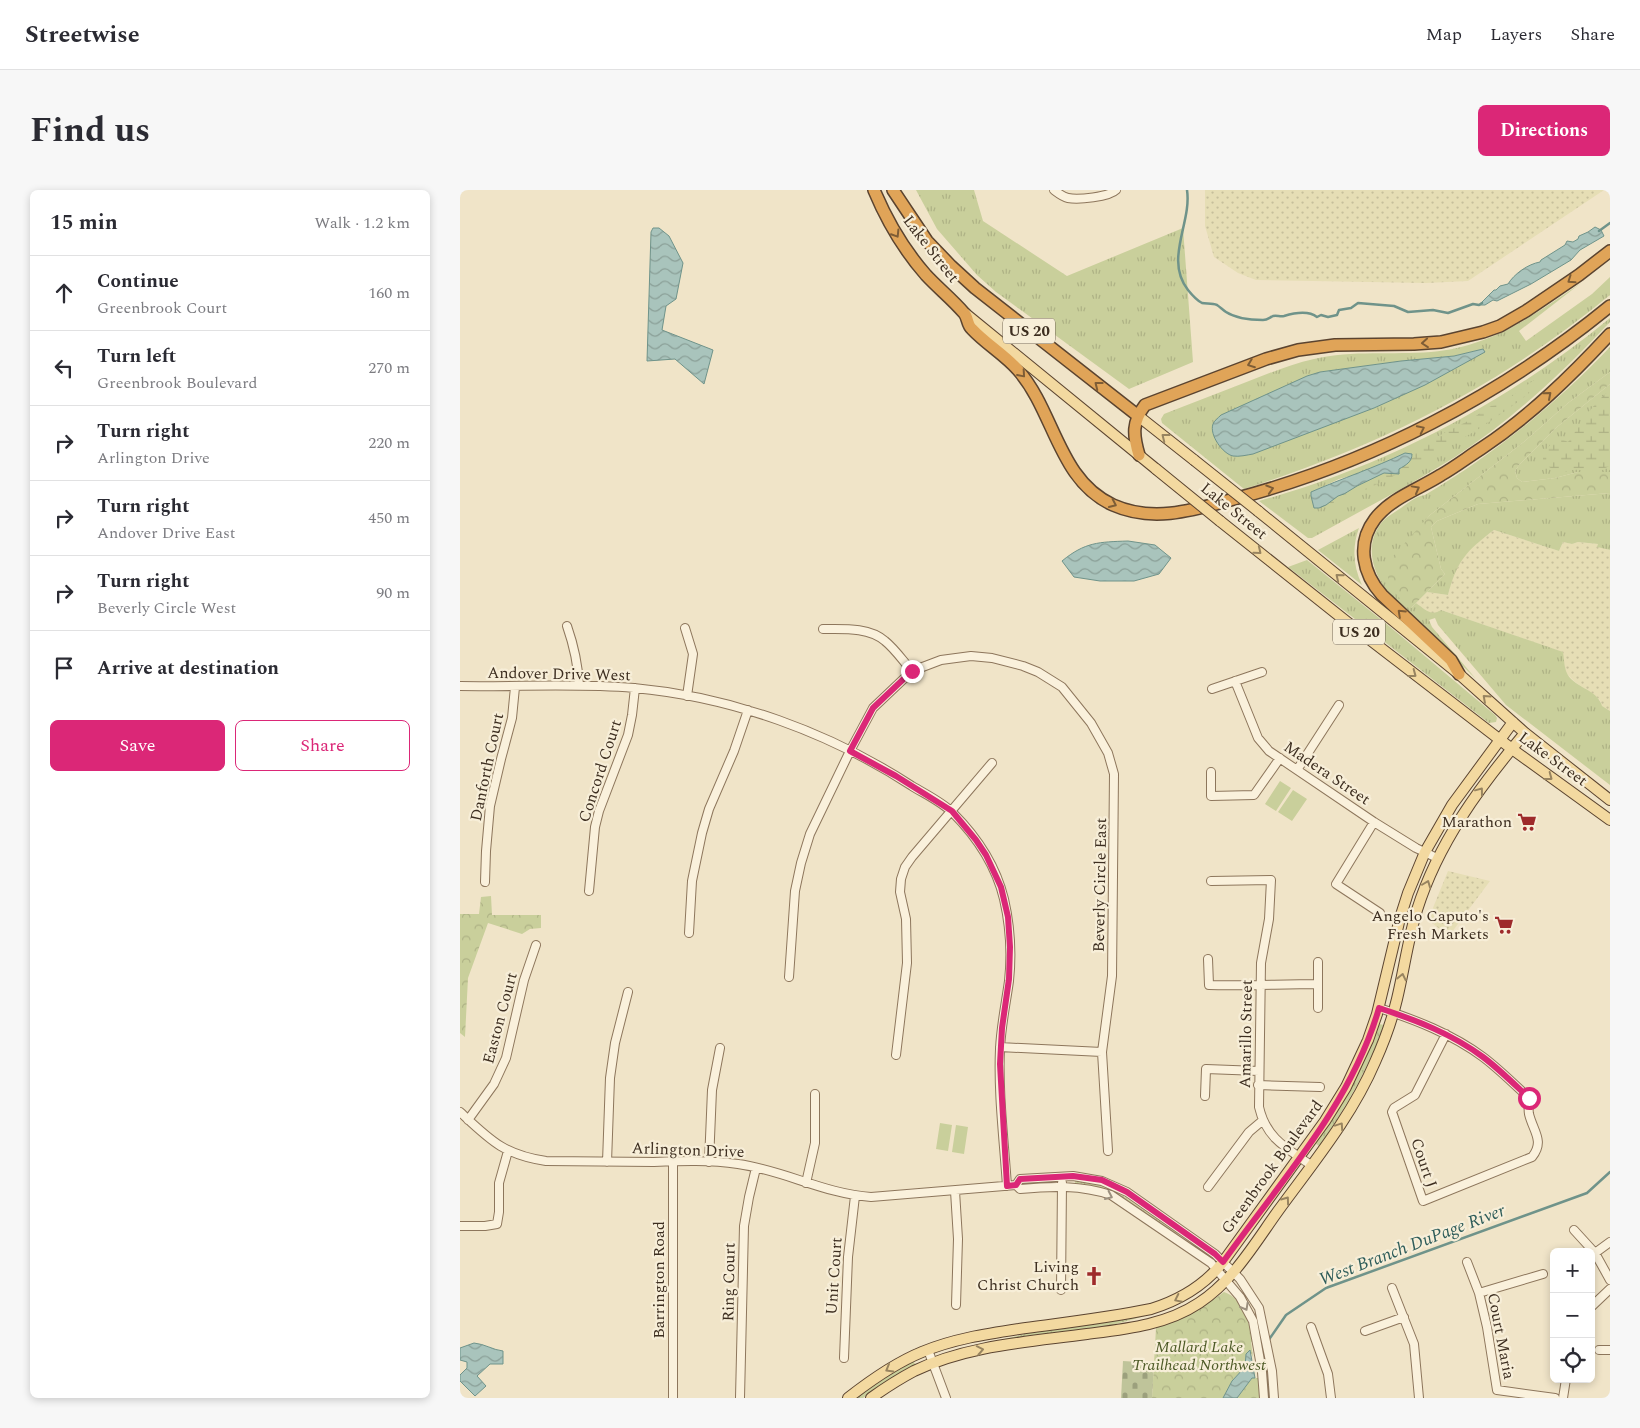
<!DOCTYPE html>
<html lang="en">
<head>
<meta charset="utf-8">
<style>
  :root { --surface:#fff; --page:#f7f7f7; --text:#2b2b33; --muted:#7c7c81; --line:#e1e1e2; --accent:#db2777 }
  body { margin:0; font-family:Spectral,serif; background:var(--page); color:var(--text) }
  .controls { position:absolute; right:15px; bottom:15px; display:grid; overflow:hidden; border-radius:8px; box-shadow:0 2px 8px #0003 }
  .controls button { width:45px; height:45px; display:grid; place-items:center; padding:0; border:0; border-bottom:1px solid var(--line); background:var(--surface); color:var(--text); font:25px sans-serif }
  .stop { position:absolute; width:15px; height:15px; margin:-11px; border:4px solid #db2777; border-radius:50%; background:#fff }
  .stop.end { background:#db2777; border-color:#fff; box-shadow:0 1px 5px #0008 }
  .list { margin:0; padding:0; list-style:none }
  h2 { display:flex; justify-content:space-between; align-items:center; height:65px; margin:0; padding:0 20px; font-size:21px }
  h2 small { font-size:16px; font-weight:400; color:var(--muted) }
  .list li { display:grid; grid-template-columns:32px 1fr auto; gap:15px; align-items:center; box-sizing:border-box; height:75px; padding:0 20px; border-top:1px solid var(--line) }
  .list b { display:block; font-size:19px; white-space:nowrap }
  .list p { margin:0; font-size:16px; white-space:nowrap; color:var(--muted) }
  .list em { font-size:16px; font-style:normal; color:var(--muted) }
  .actions { display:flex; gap:10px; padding:15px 20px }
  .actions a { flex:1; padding:11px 0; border:1px solid var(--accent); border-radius:8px; text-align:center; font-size:18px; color:var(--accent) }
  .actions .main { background:var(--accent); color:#fff }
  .icon { flex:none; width:28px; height:28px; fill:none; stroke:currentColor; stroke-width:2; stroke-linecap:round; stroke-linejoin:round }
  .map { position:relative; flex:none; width:1150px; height:1208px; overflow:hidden; border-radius:8px }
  header { display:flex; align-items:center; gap:30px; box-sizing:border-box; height:70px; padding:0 25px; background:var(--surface); border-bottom:1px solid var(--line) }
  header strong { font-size:24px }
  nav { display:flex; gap:28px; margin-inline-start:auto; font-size:18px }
  .intro { display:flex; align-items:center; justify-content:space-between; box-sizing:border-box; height:120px; padding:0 30px }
  h1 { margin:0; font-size:35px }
  .button { padding:12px 22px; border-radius:8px; background:var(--accent); color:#fff; font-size:18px; font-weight:700 }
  main { display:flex; gap:30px; padding:0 30px }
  aside { flex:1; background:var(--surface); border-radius:8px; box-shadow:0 2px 8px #0003 }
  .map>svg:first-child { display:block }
</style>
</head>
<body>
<header>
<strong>Streetwise</strong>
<nav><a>Map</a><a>Layers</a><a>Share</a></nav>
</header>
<div class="intro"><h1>Find us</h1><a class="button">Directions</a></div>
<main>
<aside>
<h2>15 min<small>Walk · 1.2 km</small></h2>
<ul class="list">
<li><svg class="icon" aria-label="ahead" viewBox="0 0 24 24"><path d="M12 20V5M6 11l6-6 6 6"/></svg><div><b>Continue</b><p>Greenbrook Court</p></div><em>160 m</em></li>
<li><svg class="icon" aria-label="left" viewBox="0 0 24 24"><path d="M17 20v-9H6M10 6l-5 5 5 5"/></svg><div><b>Turn left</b><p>Greenbrook Boulevard</p></div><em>270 m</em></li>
<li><svg class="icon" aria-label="right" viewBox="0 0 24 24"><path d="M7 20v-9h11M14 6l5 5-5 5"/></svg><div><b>Turn right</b><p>Arlington Drive</p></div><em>220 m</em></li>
<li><svg class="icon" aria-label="right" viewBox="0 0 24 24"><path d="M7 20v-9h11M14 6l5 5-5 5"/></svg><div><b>Turn right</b><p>Andover Drive East</p></div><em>450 m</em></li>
<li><svg class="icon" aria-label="right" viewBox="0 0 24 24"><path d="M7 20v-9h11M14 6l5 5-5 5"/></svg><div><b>Turn right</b><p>Beverly Circle West</p></div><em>90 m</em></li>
<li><svg class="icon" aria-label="arrive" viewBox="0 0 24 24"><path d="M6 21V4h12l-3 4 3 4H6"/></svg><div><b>Arrive at destination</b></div></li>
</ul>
<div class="actions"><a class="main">Save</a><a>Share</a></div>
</aside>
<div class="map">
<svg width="1150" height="1208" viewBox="0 0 1150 1208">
  <defs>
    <pattern id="farmland-dots" width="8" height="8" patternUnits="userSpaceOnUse" patternTransform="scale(1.25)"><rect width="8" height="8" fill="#e6deb5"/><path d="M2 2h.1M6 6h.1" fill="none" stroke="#c6bf9b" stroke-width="1.8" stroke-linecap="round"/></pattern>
    <pattern id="grass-tufts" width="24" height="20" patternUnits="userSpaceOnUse" patternTransform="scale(1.25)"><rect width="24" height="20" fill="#c9cf9b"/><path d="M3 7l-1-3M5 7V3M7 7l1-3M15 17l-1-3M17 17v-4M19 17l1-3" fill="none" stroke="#aeb285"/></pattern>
    <pattern id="forest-crowns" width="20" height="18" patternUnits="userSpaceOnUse" patternTransform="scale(1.25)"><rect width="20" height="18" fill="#c9cf9b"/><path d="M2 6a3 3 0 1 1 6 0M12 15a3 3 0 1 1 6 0" fill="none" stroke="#aeb285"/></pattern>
    <pattern id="wetland-marsh" width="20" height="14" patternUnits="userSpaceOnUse" patternTransform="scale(1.25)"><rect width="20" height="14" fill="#c9cf9b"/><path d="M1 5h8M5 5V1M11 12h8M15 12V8" fill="none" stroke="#aeb285"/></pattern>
    <pattern id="cemetery-stones" width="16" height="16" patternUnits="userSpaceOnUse" patternTransform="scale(1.25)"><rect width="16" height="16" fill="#bfc49a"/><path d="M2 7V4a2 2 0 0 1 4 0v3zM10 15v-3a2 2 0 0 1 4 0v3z" fill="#9ca07d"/></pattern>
    <pattern id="water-waves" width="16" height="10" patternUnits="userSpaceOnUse" patternTransform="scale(1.25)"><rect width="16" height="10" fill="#a9c4bc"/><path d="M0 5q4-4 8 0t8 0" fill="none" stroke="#8ba098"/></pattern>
  </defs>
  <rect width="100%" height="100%" fill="#f0e4c8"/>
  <path fill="url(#farmland-dots)" d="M745,0h399l-136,91 -42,2 -170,-3 -18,-7 -24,-16 -9,-31z
    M1034,340l65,21 4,-9 9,2 6,-2 20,2v3l12,3v161l-9,-5 -1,-6 -25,-18 -9,-9 -4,-21 -121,-42 -5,4h-5l-15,-11 11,-11 21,3 4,-17 10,-20 12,-13z
    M988,681l42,10 -41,55 -21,-16z"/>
  <path fill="url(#grass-tufts)" fill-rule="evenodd" d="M456,0h58l9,31 84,55 116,-48 10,134 -64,27 -133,-97 -19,-17 -40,-46z
    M1150,87v18c-112,92 -228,150 -366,194l-82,-66 -1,-4 3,-5c28,-11 57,-22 85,-33 21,-8 42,-17 65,-22 38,-9 79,-4 117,-7 62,-6 101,-36 150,-69l-62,48 7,10 66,-47zM1023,159c-9,10 -11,9 -22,15 -28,16 -57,30 -87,44l-67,-32 13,-4 81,-11 53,-5z
    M1150,128v4c-47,50 -97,97 -155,135 -46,29 -95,54 -143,81h-4l-49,-37c128,-35 249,-99 351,-183zM927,272l-3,11 -27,13 -13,8 -6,2 -24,12 -3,-12 1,-4 27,-13 19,-5z
    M1150,157v25l-42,31 -43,38 -95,74 -18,22 -1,71 5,-5c9,6 15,14 25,7l122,42c1,6 1,13 3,19 6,17 31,17 36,35l8,5v74l-104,-80 -68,-80 -3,-7 -6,2 3,7 44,52 -85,-83c-19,-22 -29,-54 -6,-77 5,-4 11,-8 16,-11 7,-5 15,-12 24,-13 68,-40 130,-90 185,-148z
    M1150,194v88h-32l-23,6 -33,4 -5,-4 -2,-7 4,-6 38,-38z
    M1150,303v57l-13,-3 1,-3 -20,-2 -6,2 -9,-2 -4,9 -65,-21c-28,21 -37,31 -46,65l-21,-3 18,-18 -4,-5 -10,-42 6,-6 41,-17z
    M899,338c-7,19 -6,38 3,57l-44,-35z
    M847,370l82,66 106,89 2,3 -1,4 -7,1 -201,-156z
    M919,834l5,1c-16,44 -38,83 -65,121l-4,-3c27,-38 48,-76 64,-119z
    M615,990l22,3 19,8 64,44c-40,-14 -56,-49 -105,-52z
    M692,1124l-43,12 -121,17 49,-12 89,-12z
    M453,1171l3,4 -23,12 -30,21h-7l27,-21z"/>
  <path fill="url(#forest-crowns)" d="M1150,182v12l-53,43 -38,38 -4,6 2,7 5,4 33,-4 23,-6h32v21l-132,11 -41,17 -6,6 10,42 4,5 -34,34c-17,-14 -23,-21 -25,-44l44,-49 95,-74 43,-38z
    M31,706l1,19h49v13l-11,1 -8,5 -34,-11 -20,55 -3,59 -5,-4v-119h19l2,-17z
    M764,1102c20,7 25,30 29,49l-2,1 2,15 -3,-6 -4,3 -1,13 -13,14 -9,17h-71l4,-70 44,-19z
    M792,1188h9l1,20h-25z"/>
  <path fill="url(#wetland-marsh)" d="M1081,185h3l1,4 -23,20 -40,28 -53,31 -6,6 -7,1 -65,32 -9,1 -11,7h-5l12,-9 6,-2 13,-8 27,-13 15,1v-5l7,-4 3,-12h-4l63,-32 23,-15 10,-2z
    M1150,200v76l-5,2 -33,2 -12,3 -11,-6 -6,-6v-8l8,-9 8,-6 9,4c14,-19 23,-37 42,-52z"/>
  <path fill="url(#cemetery-stones)" d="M663,1171l31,2 -2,35h-31z"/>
  <path fill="#c9cf9b" d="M820,591l11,7 -15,23 -11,-7z
    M833,600l14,9 -15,22 -14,-9z
    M480,933l12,2 -4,26 -12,-2z
    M496,935l12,2 -4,27 -12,-2z"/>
  <path fill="url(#water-waves)" stroke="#6f938a" d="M1135,37l6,3 3,6 -24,14 -9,10 -40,24 -34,17 -4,-1 -8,5h-6l15,-15h2l4,-4 8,-2c6,-10 20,-20 32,-22l1,-2 24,-15 2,-4 6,1 5,-3 1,-3 9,-4z
    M193,38h6l10,8 14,27 -7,36 -10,7 -4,24 51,20 -9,34 -29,-25 -28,2 4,-129z
    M1023,159l2,3 -60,33 -51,23 -121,46c-6,1 -14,3 -20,2 -10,-2 -24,-21 -20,-32 1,-3 5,-6 8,-9l86,-39 13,-4 81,-11 53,-5z
    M945,263l7,1c0,8 -6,11 -13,15v5l-15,-1 -27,13 -13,8 -6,2 -12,9 -7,3h-5l-3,-12v-4c32,-14 63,-24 94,-39z
    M668,351l27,4 16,13 -12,16 -25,7h-34l-26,-4 -12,-16c23,-19 37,-19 66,-20z
    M14,1153c11,1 19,7 29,8v13h-13l-13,12 9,10 -11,10 -15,-15v-6l7,-7v-6l-7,-2v-12z
    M790,1160l5,28h-3l-15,20h-14l9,-17 13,-14 1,-13z"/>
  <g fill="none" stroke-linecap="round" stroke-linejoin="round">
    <path stroke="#6f938a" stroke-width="2.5" d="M727,0c5,33 -23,69 1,100 4,5 8,10 14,13 4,1 10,0 15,2 3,2 6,5 9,7 11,7 24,8 37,8 4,0 6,-2 10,-4 4,-1 7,1 11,0 10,-3 24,-6 33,1l4,-2 7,2 9,-2 2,-5 12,-2 7,-5 36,3 14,6 25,-2 15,3 25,-9 6,1 3,-2
      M1139,41l11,-8
      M808,1151l18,-26 40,-27 261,-95 23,-21"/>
    <g stroke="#8d765c" stroke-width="10">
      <path id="minor" d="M594,0c4,3 9,7 14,8 10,2 41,-1 48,-8
        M107,436c7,20 11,38 12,59
        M225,438l8,26 -6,42
        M363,439c20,0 46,-2 62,12 10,8 18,20 27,30
        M775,491l23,57 11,13 105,71 42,26 21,10
        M0,496c58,1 116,-3 174,2 98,9 195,44 278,98 13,8 30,16 41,27 24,24 43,53 51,86 6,26 8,54 5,82 -3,22 -8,45 -9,68 -2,45 4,91 7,137
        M752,499l50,-17
        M837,580l42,-65
        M751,582v24l43,-1 26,-37
        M914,632l-38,62 44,29
        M751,691l60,-1 -2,39 -8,44 -2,144c7,31 27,41 52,58
        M25,692l1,-31 4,-45 11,-47 11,-41 3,-31
        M129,701l6,-64 4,-16 29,-76 4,-20 3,-27
        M229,743l3,-52 10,-48 7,-24 25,-58 14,-41
        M748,769l1,26c37,1 72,-1 109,-1
        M329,787l6,-86 6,-28 9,-29 40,-83 23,-43 39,-37 29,-11 30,-4 21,2 31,8 15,6 24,15 29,36 17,30 6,21 -2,202 -10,76 6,99
        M858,818v-46
        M919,818c37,12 73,26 104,49 16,12 31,27 46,41 0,5 -1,11 0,16 4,17 16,27 3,43l-109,44 -31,-89 2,-4 21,-13 31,-61
        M540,857l102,5
        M436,865l11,-92 -1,-44 -6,-27 1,-13 4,-12 7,-10 80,-94
        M798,895l62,2
        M745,906l1,-27 53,2
        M0,922c30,28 44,43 86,49 36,0 72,1 108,1 27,-1 56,-2 84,2 45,6 87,30 133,33l145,-12 4,4c32,-3 61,-4 91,6l100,68 29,34 13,24 9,51 2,26
        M8,930l26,-36 12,-26 18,-78 12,-35
        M147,972l3,-84 5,-35 13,-51
        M249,972l3,-72 8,-42
        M346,993l9,-40v-49
        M556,995l4,-6 53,-3 29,5 25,11 88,62 25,25 19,29 13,63 2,27
        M748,997l41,-55 13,-11
        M495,1001l3,48 -2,66
        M0,1036h25l12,-2 2,-12v-29l9,-32
        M1114,1040l21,23 15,27
        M1135,1063l15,-11
        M1007,1072l12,31 8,34 10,63 58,8
        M932,1098l22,56 5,54
        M601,1100l1,-107
        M1019,1103l64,-19
        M1131,1117l19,-18
        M851,1137l17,47 3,24
        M905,1141l39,-14
        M468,1160l18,48
        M1139,1160h11
        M384,1168l4,-101 7,-61
        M213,1208v-236
        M280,1208l4,-172 5,-29 7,-29
        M1103,1208l3,-19"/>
    </g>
    <g stroke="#5b4430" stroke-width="12">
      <path id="major" d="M506,124l190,155
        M677,225l57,45
        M798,321l201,163 66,59 85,67
        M760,331l127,101 165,127 98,71
        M388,1208c23,-18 47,-35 74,-46 31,-13 64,-18 97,-23 44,-6 88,-11 132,-20 29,-9 53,-23 72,-47l102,-141 21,-34 22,-47 9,-26 23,-96 8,-25 17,-41 27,-47 61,-83
        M411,1208c14,-10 28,-19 43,-27 54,-26 115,-29 173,-37 39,-5 79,-9 112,-31 34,-22 56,-60 79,-92 35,-48 74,-95 97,-149 9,-20 17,-42 22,-63 7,-29 11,-60 20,-89 21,-67 63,-124 108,-177"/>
    </g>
    <g stroke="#5b4430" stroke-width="14">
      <path id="highway" d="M414,0c13,31 30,60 52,85 12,13 26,24 38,38 4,4 3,12 8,16 14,15 33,26 46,41 37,42 40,110 95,135 40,18 81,5 121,-6 137,-36 266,-103 376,-193
        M433,0l34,51 24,25 24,22 162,127
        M679,265c-6,-20 -7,-33 6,-50l121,-46 32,-9 37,-5 79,-1 27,-2 42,-10 17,-6 26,-15 53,-36 31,-24
        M999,484l-8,-14 -69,-65c-19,-21 -26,-51 -7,-76 16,-21 44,-30 66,-44 14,-8 27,-18 41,-27 48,-32 89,-72 128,-114"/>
    </g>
    <use href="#minor" stroke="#faf1dc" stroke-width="8"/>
    <use href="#major" stroke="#f3d9a0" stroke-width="10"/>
    <use href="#highway" stroke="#e0a458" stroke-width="11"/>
    <g stroke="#5b4430" stroke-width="12" stroke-linecap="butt">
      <path id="major-bridge" d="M734,270l64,51
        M696,279l64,52"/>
    </g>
    <use href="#major-bridge" stroke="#f3d9a0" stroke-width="10"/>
  </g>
  <defs><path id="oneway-chevron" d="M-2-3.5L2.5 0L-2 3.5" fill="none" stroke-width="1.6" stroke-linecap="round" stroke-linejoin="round" transform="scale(1.25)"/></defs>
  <g stroke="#7e5d36">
    <use href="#oneway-chevron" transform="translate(436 44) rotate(58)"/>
    <use href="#oneway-chevron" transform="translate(1111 90) rotate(145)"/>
    <use href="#oneway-chevron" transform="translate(965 153) rotate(175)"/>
    <use href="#oneway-chevron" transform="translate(791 174) rotate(159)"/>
    <use href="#oneway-chevron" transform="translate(562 184) rotate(49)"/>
    <use href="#oneway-chevron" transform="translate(638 195) rotate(-142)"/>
    <use href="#oneway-chevron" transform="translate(1088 205) rotate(-41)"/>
    <use href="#oneway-chevron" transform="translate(961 239) rotate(-26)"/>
    <use href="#oneway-chevron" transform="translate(810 299) rotate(-17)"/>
    <use href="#oneway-chevron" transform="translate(956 299) rotate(-29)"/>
    <use href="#oneway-chevron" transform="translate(653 314) rotate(25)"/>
    <use href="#oneway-chevron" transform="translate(941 423) rotate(-137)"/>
  </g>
  <g stroke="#988460">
    <use href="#oneway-chevron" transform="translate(705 247) rotate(-142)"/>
    <use href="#oneway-chevron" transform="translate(798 361) rotate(39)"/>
    <use href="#oneway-chevron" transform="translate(879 387) rotate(-141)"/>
    <use href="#oneway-chevron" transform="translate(953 484) rotate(37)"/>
    <use href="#oneway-chevron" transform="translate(1026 508) rotate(-138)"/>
    <use href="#oneway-chevron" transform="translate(1089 587) rotate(37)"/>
    <use href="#oneway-chevron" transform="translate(1020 601) rotate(-53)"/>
    <use href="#oneway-chevron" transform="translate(967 694) rotate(-69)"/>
    <use href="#oneway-chevron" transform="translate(942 787) rotate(-78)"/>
    <use href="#oneway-chevron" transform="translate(880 936) rotate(-56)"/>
    <use href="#oneway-chevron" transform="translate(826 1010) rotate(-54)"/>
    <use href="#oneway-chevron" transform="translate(718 1109) rotate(154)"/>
    <use href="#oneway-chevron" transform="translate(520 1160) rotate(-11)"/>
    <use href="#oneway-chevron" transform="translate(429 1179) rotate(150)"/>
  </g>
  <g stroke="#9c907e">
    <use href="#oneway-chevron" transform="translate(649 1006) rotate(25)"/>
    <use href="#oneway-chevron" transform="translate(785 1117) rotate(61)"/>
  </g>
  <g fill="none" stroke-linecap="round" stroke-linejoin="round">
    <path stroke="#db2777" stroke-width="6" d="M452,481l-39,37 -23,43 46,25 56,35 24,29 10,15 15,32 7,30 2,30 -1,32 -7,49 -2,36 7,122 9,-1 4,-6 53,-3 29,4 25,12 88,62 8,8c57,-80 128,-157 156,-254 37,12 73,26 104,49 16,12 31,27 46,41"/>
  </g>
  <defs>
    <g id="supermarket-bare" transform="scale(1.5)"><path d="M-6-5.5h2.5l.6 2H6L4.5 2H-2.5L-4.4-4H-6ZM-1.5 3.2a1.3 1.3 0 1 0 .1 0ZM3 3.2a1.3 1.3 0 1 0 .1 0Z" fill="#9e2a2b" stroke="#f7eed8" stroke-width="2.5" paint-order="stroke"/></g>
    <g id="church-bare" transform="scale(1.5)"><path d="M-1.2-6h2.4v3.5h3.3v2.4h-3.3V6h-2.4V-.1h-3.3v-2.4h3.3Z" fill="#9e2a2b" stroke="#f7eed8" stroke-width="2.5" paint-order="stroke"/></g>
  </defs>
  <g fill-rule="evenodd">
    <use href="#supermarket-bare" x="1067" y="632"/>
    <use href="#supermarket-bare" x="1044" y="735"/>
    <use href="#church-bare" x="634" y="1086"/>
  </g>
  <g text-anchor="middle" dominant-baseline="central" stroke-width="4.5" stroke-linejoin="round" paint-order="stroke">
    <g fill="#f7eed8" stroke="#756857" stroke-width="1">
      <rect x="543" y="128.5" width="52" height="25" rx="4"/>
      <rect x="873" y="429.5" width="52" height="25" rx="4"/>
    </g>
    <g font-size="15" font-weight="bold" fill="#3d2e20">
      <text x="569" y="141">US 20</text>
      <text x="899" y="442">US 20</text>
    </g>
    <g font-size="16" fill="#3d2e20" stroke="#f7eed8">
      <text transform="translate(471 59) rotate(52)">Lake Street</text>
      <text transform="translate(774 321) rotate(39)">Lake Street</text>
      <text transform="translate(99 484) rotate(1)">Andover Drive West</text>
      <text transform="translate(1093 569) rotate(36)">Lake Street</text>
      <text transform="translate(27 577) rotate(-78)">Danforth Court</text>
      <text transform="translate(140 581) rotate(-72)">Concord Court</text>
      <text transform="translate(867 583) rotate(34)">Madera Street</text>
      <text transform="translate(640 695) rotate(-89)">Beverly Circle East</text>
      <text transform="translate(40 828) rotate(-75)">Easton Court</text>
      <text transform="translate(786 844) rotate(-89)">Amarillo Street</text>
      <text transform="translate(228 960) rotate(2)">Arlington Drive</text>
      <text transform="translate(964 973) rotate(71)">Court J</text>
      <text transform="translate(812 977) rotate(-54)">Greenbrook Boulevard</text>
      <text transform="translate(374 1086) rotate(-86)">Unit Court</text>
      <text transform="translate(199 1090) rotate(-90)">Barrington Road</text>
      <text transform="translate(269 1092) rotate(-89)">Ring Court</text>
      <text transform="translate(1041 1146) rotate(79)">Court Maria</text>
    </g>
    <g font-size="16" fill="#3d2e20" stroke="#f7eed8" text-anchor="end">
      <text x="1052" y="632">Marathon</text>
      <text x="1029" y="726">Angelo Caputo's<tspan x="1029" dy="18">Fresh Markets</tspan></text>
      <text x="619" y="1077">Living<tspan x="619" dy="18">Christ Church</tspan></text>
    </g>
    <g font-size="16" font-style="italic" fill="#4d5a26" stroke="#f7eed8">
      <text x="739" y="1157">Mallard Lake<tspan x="739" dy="18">Trailhead Northwest</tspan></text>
    </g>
    <g font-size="18" font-style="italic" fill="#2f5d5a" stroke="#f7eed8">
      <text transform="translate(952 1055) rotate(-21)">West Branch DuPage River</text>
    </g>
  </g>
</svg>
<div class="controls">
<button>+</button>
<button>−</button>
<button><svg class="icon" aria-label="locate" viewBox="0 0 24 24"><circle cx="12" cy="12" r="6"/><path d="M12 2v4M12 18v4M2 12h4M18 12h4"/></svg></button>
</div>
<div class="stop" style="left:1069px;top:908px"></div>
<div class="stop end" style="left:452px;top:481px"></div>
</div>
</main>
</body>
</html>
